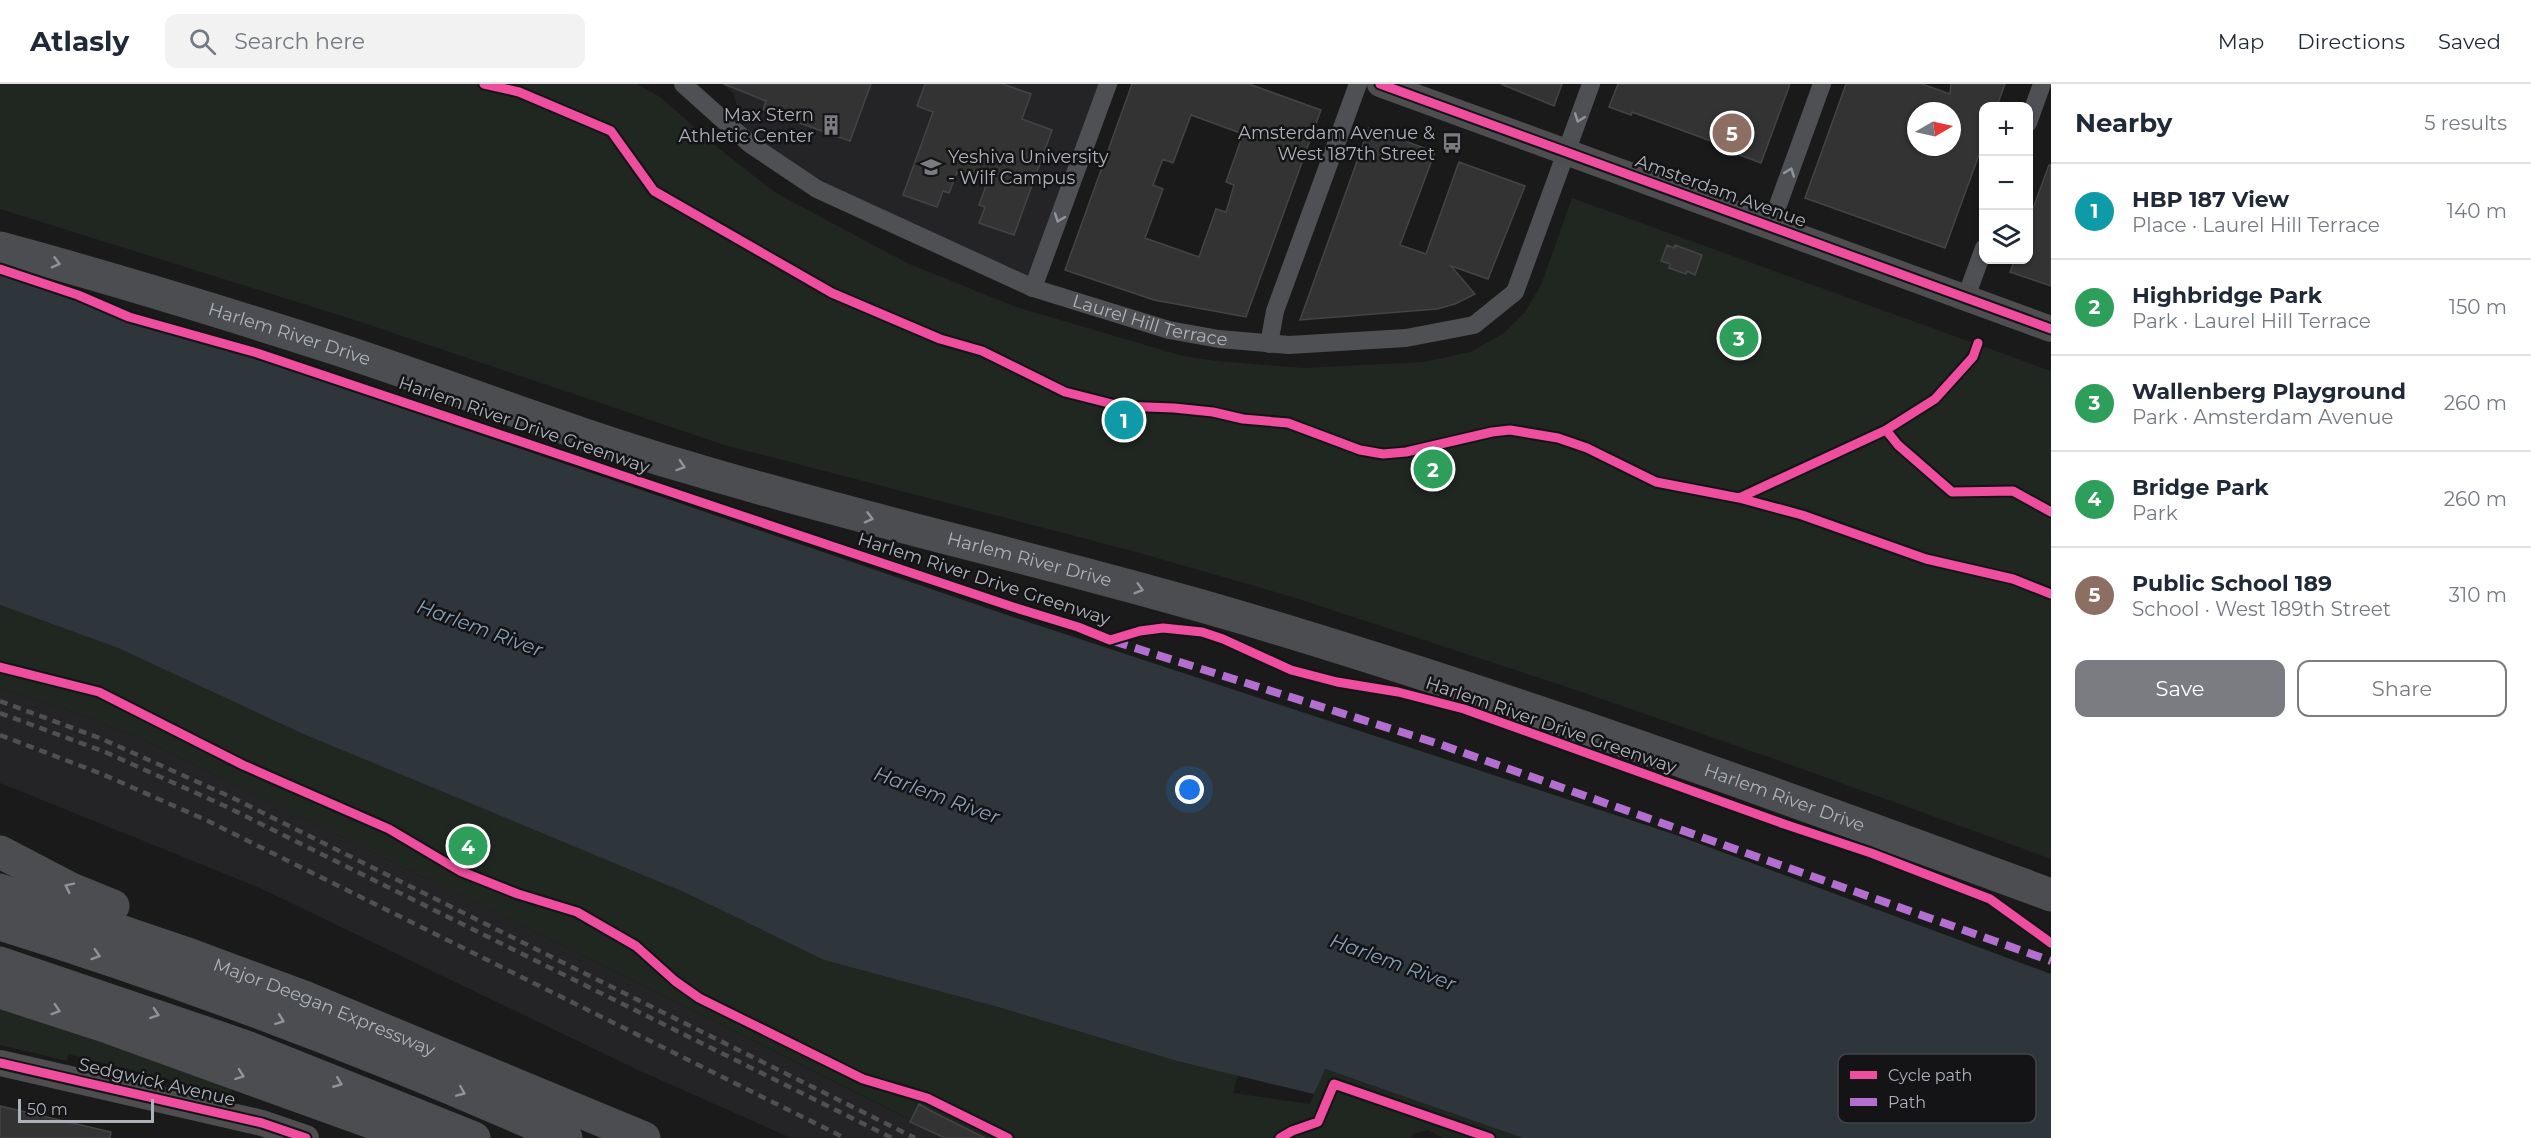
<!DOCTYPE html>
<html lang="en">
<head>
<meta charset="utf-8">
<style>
  :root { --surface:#fff; --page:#f2f2f3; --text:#1f2937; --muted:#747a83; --line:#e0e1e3; --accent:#7a7c82 }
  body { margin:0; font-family:Montserrat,sans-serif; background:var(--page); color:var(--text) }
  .controls { position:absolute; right:18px; top:18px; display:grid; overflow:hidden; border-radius:12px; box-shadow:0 2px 4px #0004 }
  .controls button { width:54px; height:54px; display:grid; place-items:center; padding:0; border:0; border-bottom:2px solid var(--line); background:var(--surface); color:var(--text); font:30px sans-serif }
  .compass { position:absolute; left:1907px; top:18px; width:54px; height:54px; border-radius:50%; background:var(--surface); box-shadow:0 2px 4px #0004; rotate:81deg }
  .scale { position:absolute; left:18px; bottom:15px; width:136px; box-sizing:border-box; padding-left:6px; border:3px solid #adb1ba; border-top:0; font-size:16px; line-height:21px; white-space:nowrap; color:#adb1ba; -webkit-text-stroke:4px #141416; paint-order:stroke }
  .you { position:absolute; left:1190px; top:706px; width:21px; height:21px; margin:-15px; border:4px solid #fff; border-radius:50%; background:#1a73e8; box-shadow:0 0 0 9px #1a73e833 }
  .badge { display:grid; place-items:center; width:39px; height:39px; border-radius:50%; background:var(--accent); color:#fff; font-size:20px; font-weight:700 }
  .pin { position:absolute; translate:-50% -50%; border:3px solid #fff; box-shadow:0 2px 6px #0006 }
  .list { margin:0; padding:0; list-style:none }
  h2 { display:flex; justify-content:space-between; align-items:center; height:78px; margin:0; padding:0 24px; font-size:26px }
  h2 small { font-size:20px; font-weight:400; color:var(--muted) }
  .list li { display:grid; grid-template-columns:39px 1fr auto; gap:18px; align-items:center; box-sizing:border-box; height:96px; padding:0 24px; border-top:2px solid var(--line) }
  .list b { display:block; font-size:22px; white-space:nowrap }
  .list p { margin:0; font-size:20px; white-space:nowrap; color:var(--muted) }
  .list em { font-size:20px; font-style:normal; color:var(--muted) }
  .actions { display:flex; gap:12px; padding:18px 24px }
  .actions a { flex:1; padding:14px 0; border:2px solid var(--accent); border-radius:12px; text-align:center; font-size:21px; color:var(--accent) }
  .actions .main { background:var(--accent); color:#fff }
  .icon { flex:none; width:33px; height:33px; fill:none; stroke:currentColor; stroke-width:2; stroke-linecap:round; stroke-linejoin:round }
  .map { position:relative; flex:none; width:2051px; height:1054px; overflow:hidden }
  header { display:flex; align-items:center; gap:36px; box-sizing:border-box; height:84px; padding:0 30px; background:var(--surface); border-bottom:2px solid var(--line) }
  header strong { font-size:28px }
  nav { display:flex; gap:33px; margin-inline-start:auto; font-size:21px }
  .search { width:420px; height:54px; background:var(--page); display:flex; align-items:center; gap:15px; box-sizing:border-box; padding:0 21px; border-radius:12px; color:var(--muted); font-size:22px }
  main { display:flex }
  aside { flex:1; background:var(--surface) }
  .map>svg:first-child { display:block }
</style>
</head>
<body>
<header>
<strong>Atlasly</strong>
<div class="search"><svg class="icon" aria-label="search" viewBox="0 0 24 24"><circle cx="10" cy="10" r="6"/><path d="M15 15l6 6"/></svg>Search here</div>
<nav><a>Map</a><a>Directions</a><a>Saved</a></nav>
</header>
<main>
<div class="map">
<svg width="2051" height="1054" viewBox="0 0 2051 1054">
  <rect width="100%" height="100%" fill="#1a1a1a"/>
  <path fill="#242426" d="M722,0h386l-75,204 -216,-99 -67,-45 -17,-51z
    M0,604l66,21 91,37 554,273 199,101 9,-16 66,34h-194l-151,-67 -378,-182 -262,-106z"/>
  <path fill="#202721" d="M0,0h637l23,13 62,54 54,42 131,70 109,44 167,49 34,5 87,7 120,-6 46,-10 34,-19 21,-21 16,-27 31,-87 479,173v488l-257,-93 -221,-77 -284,-93 -160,-46 -405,-105 -363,-123 -361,-113z
    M0,521l118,43 183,85 385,160 138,67 174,47 179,54 61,14 -5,18 77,11 14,-35 199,69h-80l-15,-8 -15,4 -2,4h-426l-66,-34 -8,16 -200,-101 -554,-273 -91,-37 -66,-21z
    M0,925l79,25 152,54 1,8 -164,-42 -1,7 -67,-16z"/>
  <path fill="#2e363c" d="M0,187l1010,345 666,219 375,139v164h-528l-198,-69 -11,25 -137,-33 -179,-54 -174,-47 -138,-67 -385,-160 -183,-85 -118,-43z"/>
  <path fill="#333334" stroke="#434446" stroke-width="1.5" fill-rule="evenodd" d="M724,0h147l-21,57 -87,-31 3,-9z
    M925,0h78l28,10 -9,25 30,11 -38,105 -35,-12 6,-16 -6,-2 8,-22 -30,-11 -8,21 -6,-2 -6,16 -34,-12 30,-83 -16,-6z
    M1132,0h117l72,26 -75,207 -92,-17 -89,-30zM1191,31l52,19 -17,48 8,3 -8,27 -10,-3 -17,48 -54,-19 18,-49 -10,-4 10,-26 10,4z
    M1501,0h61l-8,22z
    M1618,0h172l-29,79 -21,-8 1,-3 -109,-40 -1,3 -22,-8z
    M1846,0h76l28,10 1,-10h54l-8,22h-14v38l-38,104 -140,-50zM1916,27h36v36h-36z
    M1369,44l66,24 -35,93 26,9 33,-92 66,24 -37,93 -37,-13 24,28 -20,10 -18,5 -137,11z
    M2049,81h2v121l-41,-14 5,-12h13v-38z
    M1667,161l7,3 1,-3 27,10 -7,20 -8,-4 -1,3 -17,-6 1,-4 -9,-3z
    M919,1020l14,8 52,26h-40l-35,-16z
    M0,1022l111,26 -1,6h-110z"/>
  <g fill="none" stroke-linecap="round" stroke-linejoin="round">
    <g stroke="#4f5053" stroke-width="18">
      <path id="s1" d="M683,0l67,60 67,45 216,99 136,42 50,9 70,6 117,-7 68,-13 41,-33 76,-208"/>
      <path d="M2028,39l14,-39"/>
      <path d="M1770,143l52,-143"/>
      <path d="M1033,204l75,-204"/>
      <path d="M1966,213l18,-49"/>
      <path d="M1269,260l6,-33 83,-227"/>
    </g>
    <path stroke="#4e4e51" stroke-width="26" d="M1380,0l671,245
      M0,979l262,60 44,15"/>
    <g stroke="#4c4d50" stroke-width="33">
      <path id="s2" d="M0,164c111,30 222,64 331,99 120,39 238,86 359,121 180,54 363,94 543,147 276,82 548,180 818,280"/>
      <path d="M0,768l69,36 44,18"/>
      <path id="s3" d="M0,806l185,63 119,44 340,141"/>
      <path d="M0,840c193,60 381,132 566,214"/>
      <path d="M0,879l244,83 230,92"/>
      <path d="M0,908l102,33 313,113"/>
    </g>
    <path stroke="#505051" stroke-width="4.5" stroke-dasharray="8 6" stroke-linecap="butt" d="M0,617l102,38 129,58 684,341
      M0,629l105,39 120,54 667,332
      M0,651l102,39 104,46 639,318"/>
    <path stroke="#b36fd0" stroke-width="8" stroke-dasharray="15 8" stroke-linecap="butt" d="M1113,557l323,102 615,218"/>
    <g stroke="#141416" stroke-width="13">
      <path id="cycleway" d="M484,0l35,8 92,39 43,60 178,102 108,46 42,12 83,41 55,14 54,2 39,4 30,7 45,4 72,27 23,4 23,-2 86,-20 18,-2 48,8 29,10 69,34 83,16 147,-68 49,-31 38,-42 5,-14
        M1380,0l671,245
        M0,185l78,26 51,22 128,36 756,254 65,20 32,13 30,-9 23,-3 39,4 21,7 68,31 46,12 61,10 66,17 320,115 87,29 119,46 61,44
        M1886,346l12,15 54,47 61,-1 38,21
        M1739,414l63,17 124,44 87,20 38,15
        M0,583l99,25 144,73 146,64 71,42 58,23 59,18 59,34 39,35 24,17 164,81 64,19 81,40
        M0,979l262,60 44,15
        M1280,1054l12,-7 26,-9 16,-38 156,54"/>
    </g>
    <use href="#cycleway" stroke="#ef4d9e" stroke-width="9"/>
  </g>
  <defs><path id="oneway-chevron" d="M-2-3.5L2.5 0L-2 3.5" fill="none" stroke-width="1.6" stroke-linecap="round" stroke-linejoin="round" transform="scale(1.5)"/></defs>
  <g stroke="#91949b">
    <use href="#oneway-chevron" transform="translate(1579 34) rotate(110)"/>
    <use href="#oneway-chevron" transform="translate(1790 88) rotate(-70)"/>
    <use href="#oneway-chevron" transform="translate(1059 134) rotate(110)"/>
  </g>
  <g stroke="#90939a">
    <use href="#oneway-chevron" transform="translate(56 179) rotate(15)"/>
    <use href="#oneway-chevron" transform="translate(681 382) rotate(18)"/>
    <use href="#oneway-chevron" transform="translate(869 434) rotate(14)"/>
    <use href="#oneway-chevron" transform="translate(1139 505) rotate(16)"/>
    <use href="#oneway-chevron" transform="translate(69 803) rotate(-154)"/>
    <use href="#oneway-chevron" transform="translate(96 871) rotate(18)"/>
    <use href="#oneway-chevron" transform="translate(56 926) rotate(18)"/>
    <use href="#oneway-chevron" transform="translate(155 930) rotate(19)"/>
    <use href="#oneway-chevron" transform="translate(280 936) rotate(21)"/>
    <use href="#oneway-chevron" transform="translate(240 991) rotate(20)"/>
    <use href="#oneway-chevron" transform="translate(338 999) rotate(22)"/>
    <use href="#oneway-chevron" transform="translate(461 1008) rotate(23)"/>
  </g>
  <defs>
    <g id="building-bare" transform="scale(1.62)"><path d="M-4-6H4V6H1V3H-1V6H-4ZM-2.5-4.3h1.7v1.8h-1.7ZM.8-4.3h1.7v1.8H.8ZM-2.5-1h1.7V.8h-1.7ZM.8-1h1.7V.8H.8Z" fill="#7a7c82" stroke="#141416" stroke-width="2.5" paint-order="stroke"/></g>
    <g id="bus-bare" transform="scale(1.62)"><path d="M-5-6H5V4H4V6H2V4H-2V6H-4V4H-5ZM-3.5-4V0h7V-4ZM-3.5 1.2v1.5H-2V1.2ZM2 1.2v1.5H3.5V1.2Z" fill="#7a7c82" stroke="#141416" stroke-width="2.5" paint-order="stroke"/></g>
    <g id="university-bare" transform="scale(1.62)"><path d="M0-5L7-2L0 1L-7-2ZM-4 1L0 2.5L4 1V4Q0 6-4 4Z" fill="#7a7c82" stroke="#141416" stroke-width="2.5" paint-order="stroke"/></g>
  </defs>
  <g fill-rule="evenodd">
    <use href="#building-bare" x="831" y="41"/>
    <use href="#bus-bare" x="1452" y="59"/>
    <use href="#university-bare" x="931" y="83"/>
  </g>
  <g text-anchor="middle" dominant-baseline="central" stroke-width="5" stroke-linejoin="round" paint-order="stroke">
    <g font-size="18" fill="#adb1ba" stroke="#141416" text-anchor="end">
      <text x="814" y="31">Max Stern<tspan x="814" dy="21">Athletic Center</tspan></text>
      <text x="1435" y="49">Amsterdam Avenue &amp;<tspan x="1435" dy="21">West 187th Street</tspan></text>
      <text x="948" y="73" text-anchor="start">Yeshiva University<tspan x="948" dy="21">- Wilf Campus</tspan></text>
    </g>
    <g font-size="18" fill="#adb1ba" stroke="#141416">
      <text transform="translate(1721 107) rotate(20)">Amsterdam Avenue</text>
      <text stroke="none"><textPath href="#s1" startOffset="530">Laurel Hill Terrace</textPath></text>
      <text stroke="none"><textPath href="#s2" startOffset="302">Harlem River Drive</textPath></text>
      <text transform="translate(524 341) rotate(19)">Harlem River Drive Greenway</text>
      <text stroke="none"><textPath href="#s2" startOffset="1076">Harlem River Drive</textPath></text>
      <text transform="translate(984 495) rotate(18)">Harlem River Drive Greenway</text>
      <text transform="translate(1551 641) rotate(19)">Harlem River Drive Greenway</text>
      <text stroke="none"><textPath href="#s2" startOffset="1868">Harlem River Drive</textPath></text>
      <text stroke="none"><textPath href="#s3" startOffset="345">Major Deegan Expressway</textPath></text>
      <text transform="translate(157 998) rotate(13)">Sedgwick Avenue</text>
    </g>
    <g font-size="20" font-style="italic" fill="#869fb3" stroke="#141416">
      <text transform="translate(480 544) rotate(20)">Harlem River</text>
      <text transform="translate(937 711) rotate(20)">Harlem River</text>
      <text transform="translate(1393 878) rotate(20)">Harlem River</text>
    </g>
  </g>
  <rect x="1838" y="970" width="198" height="69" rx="9" fill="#141416" stroke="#424347" stroke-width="1.5"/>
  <rect x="1850" y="987" width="27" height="8" fill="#ef4d9e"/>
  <rect x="1850" y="1014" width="27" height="8" fill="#b36fd0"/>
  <g font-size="16" fill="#adb1ba">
    <text x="1888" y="997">Cycle path</text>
    <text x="1888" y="1024">Path</text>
  </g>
</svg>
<div class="controls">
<button>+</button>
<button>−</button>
<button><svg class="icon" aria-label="layers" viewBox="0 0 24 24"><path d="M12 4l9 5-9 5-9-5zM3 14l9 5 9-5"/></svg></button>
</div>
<svg class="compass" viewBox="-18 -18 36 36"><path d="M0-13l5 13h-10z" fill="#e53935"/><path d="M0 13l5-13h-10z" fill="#747a83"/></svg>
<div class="scale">50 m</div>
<div class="you"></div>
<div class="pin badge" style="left:1124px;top:336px;background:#0f9aa8">1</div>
<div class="pin badge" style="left:1433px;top:385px;background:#2e9e5b">2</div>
<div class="pin badge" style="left:1739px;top:254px;background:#2e9e5b">3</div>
<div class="pin badge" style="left:468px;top:762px;background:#2e9e5b">4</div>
<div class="pin badge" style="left:1732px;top:49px;background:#8d6e63">5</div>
</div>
<aside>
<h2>Nearby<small>5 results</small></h2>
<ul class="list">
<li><span class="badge" style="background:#0f9aa8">1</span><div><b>HBP 187 View</b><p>Place · Laurel Hill Terrace</p></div><em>140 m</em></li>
<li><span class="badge" style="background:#2e9e5b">2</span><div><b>Highbridge Park</b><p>Park · Laurel Hill Terrace</p></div><em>150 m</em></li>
<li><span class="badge" style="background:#2e9e5b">3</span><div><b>Wallenberg Playground</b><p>Park · Amsterdam Avenue</p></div><em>260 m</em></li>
<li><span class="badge" style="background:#2e9e5b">4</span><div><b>Bridge Park</b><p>Park</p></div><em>260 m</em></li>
<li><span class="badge" style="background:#8d6e63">5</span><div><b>Public School 189</b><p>School · West 189th Street</p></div><em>310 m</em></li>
</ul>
<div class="actions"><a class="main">Save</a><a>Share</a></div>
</aside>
</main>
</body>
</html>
